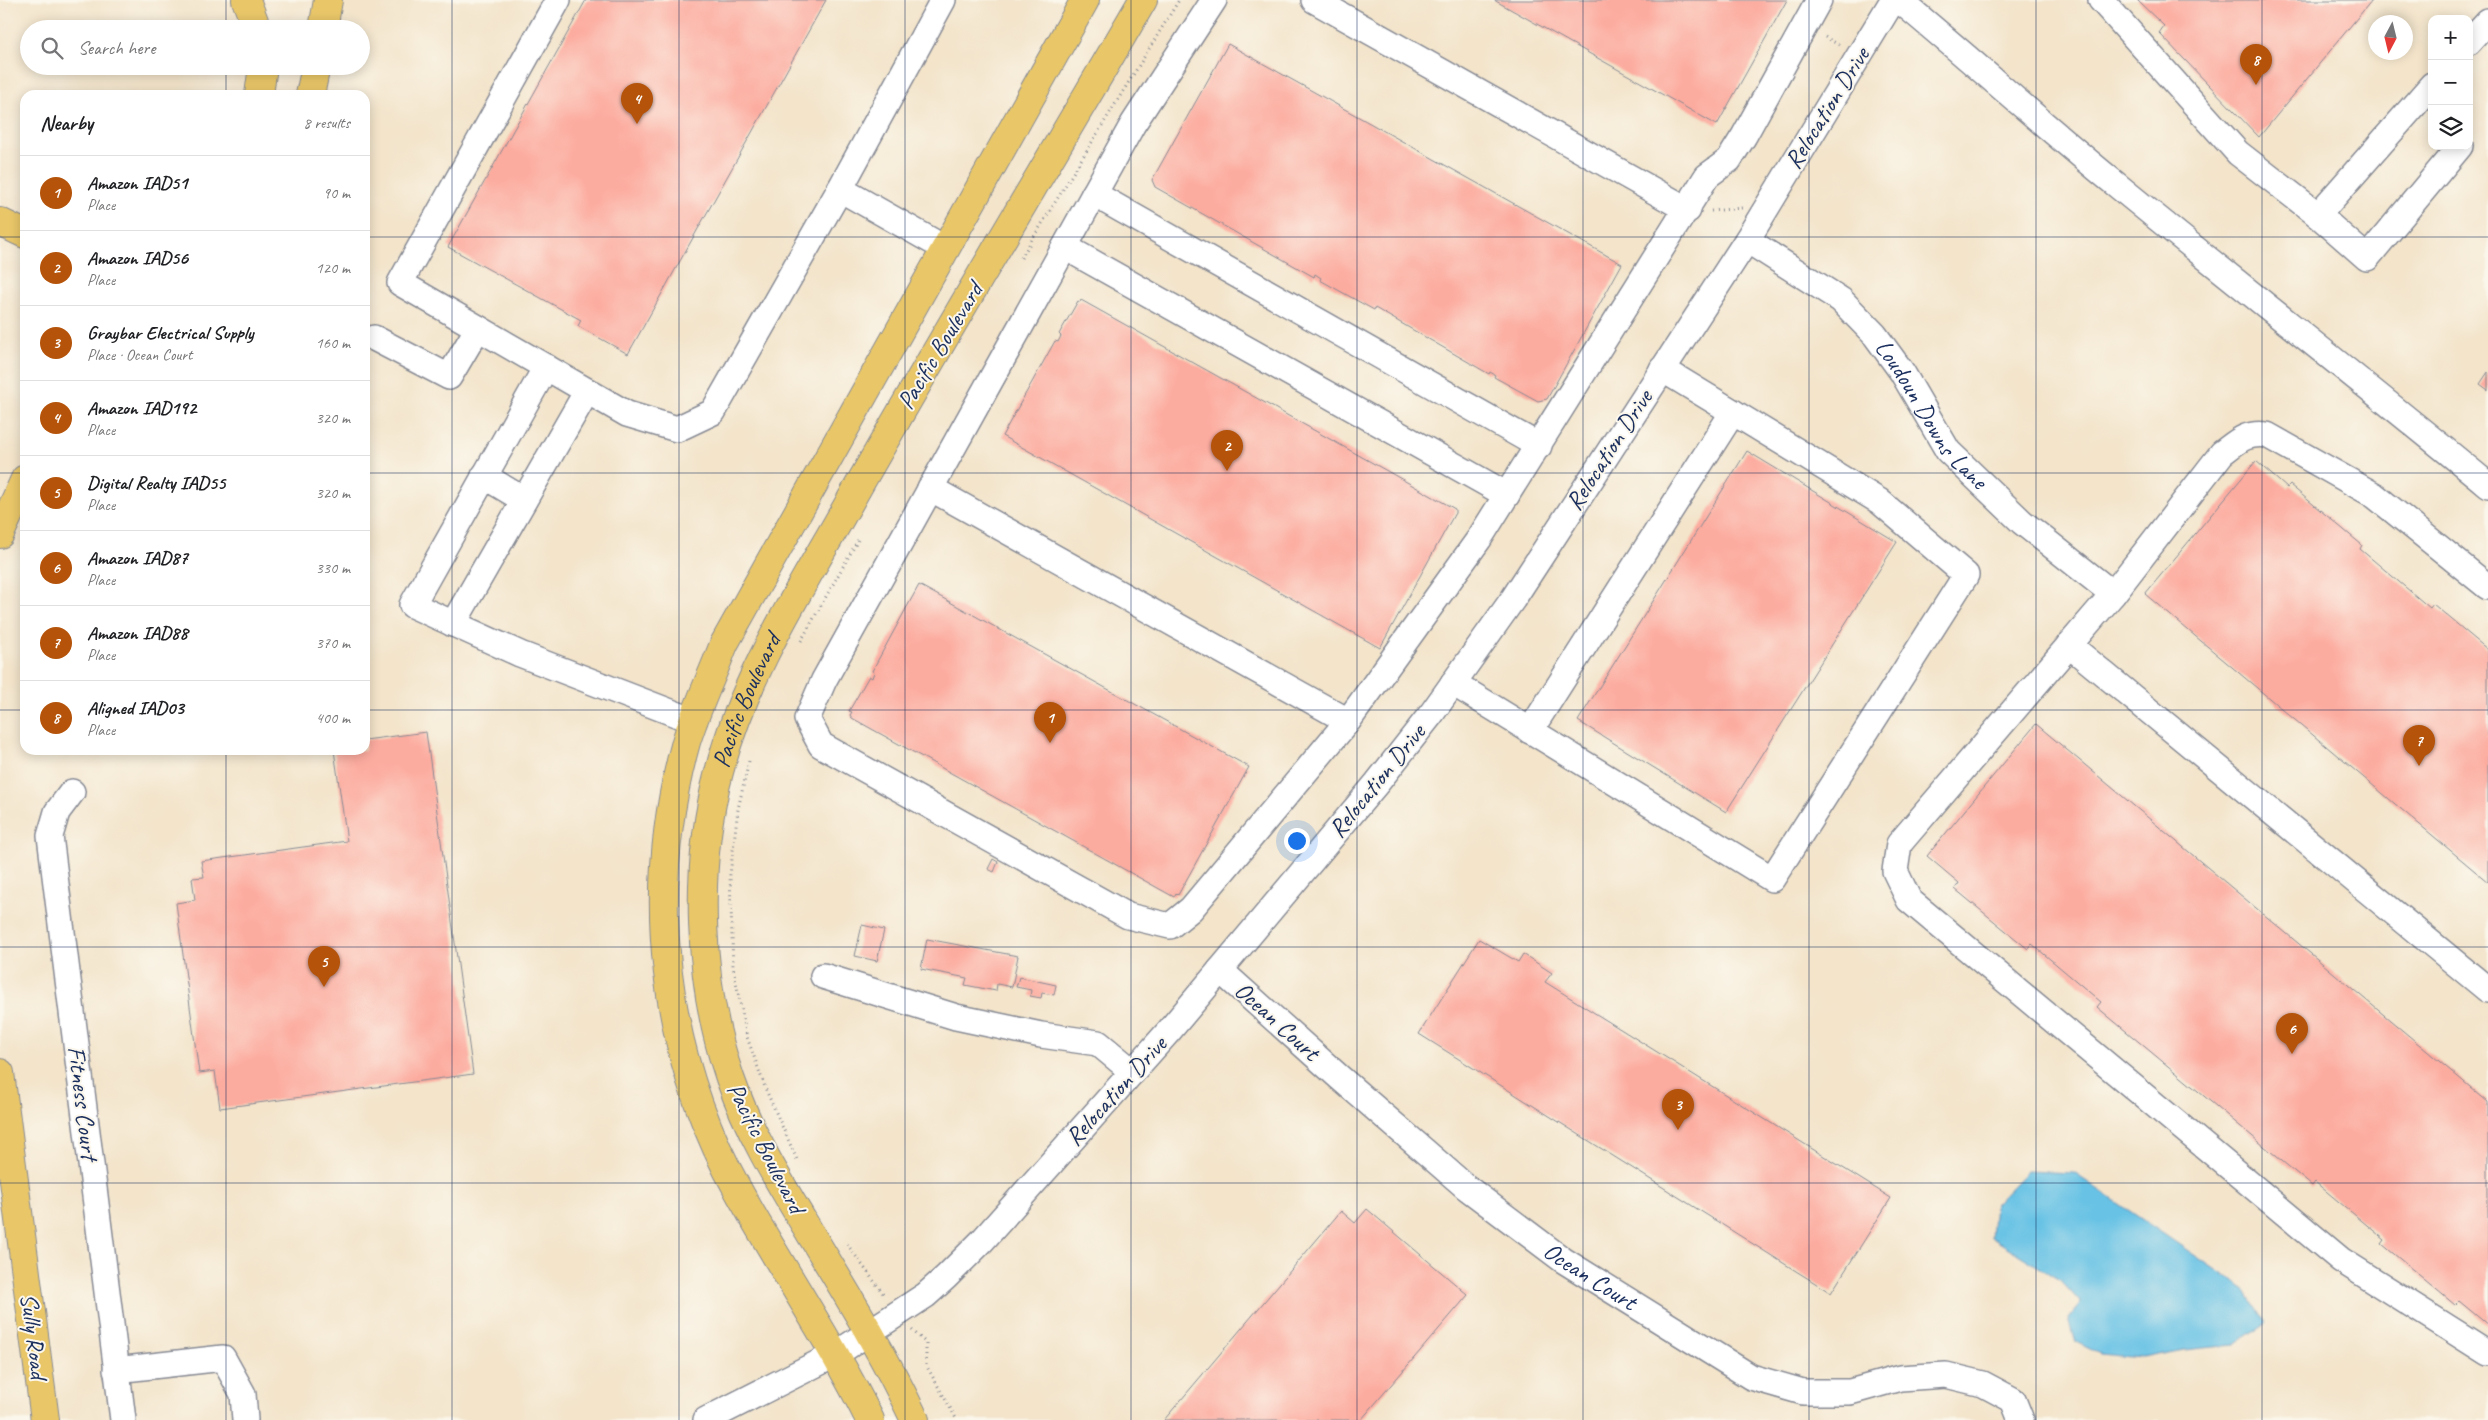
<!DOCTYPE html>
<html lang="en">
<head>
<meta charset="utf-8">
<style>
  :root { --surface:#fff; --page:#f6f6f6; --text:#202124; --muted:#757577; --line:#e0e0e0; --accent:#b45309 }
  body { margin:0; font-family:Caveat,sans-serif; background:var(--page); color:var(--text) }
  .controls { position:absolute; right:15px; top:15px; display:grid; overflow:hidden; border-radius:10px; box-shadow:0 2px 12px #0003 }
  .controls button { width:45px; height:45px; display:grid; place-items:center; padding:0; border:0; border-bottom:1px solid var(--line); background:var(--surface); color:var(--text); font:25px sans-serif }
  .compass { position:absolute; left:2368px; top:15px; width:45px; height:45px; border-radius:50%; background:var(--surface); box-shadow:0 2px 12px #0003; rotate:187deg }
  .you { position:absolute; left:1296px; top:840px; width:18px; height:18px; margin:-12px; border:4px solid #fff; border-radius:50%; background:#1a73e8; box-shadow:0 0 0 8px #1a73e833 }
  .badge { display:grid; place-items:center; width:32px; height:32px; border-radius:50%; background:var(--accent); color:#fff; font-size:16px; font-weight:700 }
  .pin { position:absolute; translate:-50% -41px; filter:drop-shadow(0 1px 2px #0008) }
  .pin::after { content:''; position:absolute; top:26px; width:18px; height:15px; background:inherit; clip-path:polygon(0 0,100% 0,50% 100%) }
  .list { margin:0; padding:0; list-style:none }
  h2 { display:flex; justify-content:space-between; align-items:center; height:65px; margin:0; padding:0 20px; font-size:21px }
  h2 small { font-size:16px; font-weight:400; color:var(--muted) }
  .list li { display:grid; grid-template-columns:32px 1fr auto; gap:15px; align-items:center; box-sizing:border-box; height:75px; padding:0 20px; border-top:1px solid var(--line) }
  .list b { display:block; font-size:19px; white-space:nowrap }
  .list p { margin:0; font-size:16px; white-space:nowrap; color:var(--muted) }
  .list em { font-size:16px; font-style:normal; color:var(--muted) }
  .icon { flex:none; width:28px; height:28px; fill:none; stroke:currentColor; stroke-width:2; stroke-linecap:round; stroke-linejoin:round }
  .map { position:relative; flex:none; width:2488px; height:1420px; overflow:hidden }
  .search { position:absolute; background:var(--surface); box-shadow:0 2px 12px #0003; left:20px; top:20px; width:350px; height:55px; display:flex; align-items:center; gap:12px; box-sizing:border-box; padding:0 18px; border-radius:28px; color:var(--muted); font-size:19px }
  .panel { position:absolute; background:var(--surface); box-shadow:0 2px 12px #0003; left:20px; top:90px; width:350px; height:665px; border-radius:15px }
  .map>svg:first-child { display:block }
</style>
</head>
<body>
<div class="map">
<svg width="2488" height="1420" viewBox="0 0 2488 1420">
  <rect width="100%" height="100%" fill="#fbf7ec"/>
  <filter id="ink" filterUnits="userSpaceOnUse"><feTurbulence type="fractalNoise" baseFrequency=".02" numOctaves="2"/><feDisplacementMap in="SourceGraphic" scale="10" xChannelSelector="R" yChannelSelector="G"/><feConvolveMatrix kernelMatrix="1 2 1 2 8 2 1 2 1" color-interpolation-filters="sRGB"/></filter>
  <filter id="wash" filterUnits="userSpaceOnUse"><feTurbulence type="fractalNoise" baseFrequency=".0096" numOctaves="4" result="noise"/><feDisplacementMap in="SourceGraphic" scale="20" xChannelSelector="R" yChannelSelector="G"/><feGaussianBlur stdDeviation="1.12" result="paint"/><feColorMatrix in="noise" values="0 0 0 0 0 0 0 0 0 0 0 0 0 0 0 0 0 1.4 0 .05"/><feComposite in="paint" operator="in"/></filter>
  <g filter="url(#wash)">
    <rect width="100%" height="100%" fill="#f3e4ca"/>
    <path fill="#68c2e5" stroke="#4278a2" d="M2027,1171l47,2 173,118 19,32 -32,22 -50,5 -42,8 -42,-4 -24,-12 -7,-24 12,-15 -20,-22 -70,-44 3,-32z"/>
    <g id="blocks">
      <path fill="#fcab9f" d="M586,0h240l-198,354 -50,-28 3,-6 -133,-73z
        M1494,0h293l-70,125z
        M2137,0h235l-113,137 -100,-104 5,-7z
        M1228,44l394,220 -75,135 -9,2 -44,-24 1,-2 -5,-3 -1,2 -114,-66 -1,2 -54,-30 1,-2 -6,-4 -1,3 -159,-90 -3,-7z
        M1081,300l374,209v4l-75,135 -378,-212 53,-95 3,1 3,-6 -2,-2 19,-33 2,1z
        M2488,372v18l-8,-6z
        M1747,451l150,91 -171,270 -148,-91z
        M2256,461l31,27 3,-3 72,60 -2,4 70,59 3,-4 55,46v232l-343,-288z
        M919,585l330,182 -71,128 -2,-2 -2,4 -322,-179 -2,-3 2,-3 -3,-1 20,-35 3,2 2,-6 -2,-1z
        M2036,724l452,378v223l-29,-24 -4,4 -73,-61 3,-4 -70,-58 -3,4 -215,-179 4,-5 -69,-58 -4,5 -73,-60 4,-6 -32,-27z
        M426,732l47,342 -253,34 -5,-37 -16,2 -23,-170 19,-3 -3,-22 12,-1 -3,-16 146,-20 -13,-91h31v-10z
        M993,859l5,3 -4,10 -6,-3z
        M862,925l22,5 -7,31 -22,-5z
        M927,939l91,17 -6,31 -15,-3 -1,7 -31,-6 2,-7 -46,-9z
        M1479,939l39,23 5,-8 29,19 -7,9 346,216 -60,95 -412,-259z
        M1019,977l37,8 -2,10 -12,-2 -1,5 -11,-2 1,-6 -15,-3z
        M1367,1209l101,86 -107,125h-197l177,-209 14,12z"/>
    </g>
  </g>
  <g filter="url(#ink)">
    <use href="#blocks" fill-opacity="0" stroke="#878a94" stroke-width="1"/>
    <g fill="none" stroke-linecap="round" stroke-linejoin="round">
      <g stroke="#878a94" stroke-width="28">
        <g id="minor">
          <path d="M558,0l-158,283 227,131 50,15 36,-17 127,-223 103,-189"/>
          <path d="M1214,0l-81,124 -309,556 -17,39 14,26 307,171 42,10 21,-17 157,-188 131,-182 228,-363 22,-16 15,-24 75,-136"/>
          <path d="M1314,0l374,210"/>
          <path d="M1899,0c74,61 145,126 219,186 123,101 248,198 370,299"/>
          <path d="M2101,0l137,153 80,62 49,43 93,-112"/>
          <path d="M2469,42l19,-21"/>
          <path d="M840,189l106,60"/>
          <path d="M1094,194l445,252"/>
          <path d="M2318,215l114,-130"/>
          <path id="s1" d="M1747,240l94,60 34,35 27,37 46,79 74,71 91,72"/>
          <path d="M1065,247l442,248"/>
          <path d="M374,338l75,39 29,-49"/>
          <path d="M546,367l-134,238 108,49 174,67"/>
          <path d="M484,476l40,24"/>
          <path d="M930,488l418,233"/>
          <path d="M2488,587l-114,-92 -107,-60c-21,-3 -29,6 -45,18l-109,141 -214,250 -4,27 14,29 432,360 147,93"/>
          <path d="M453,624l134,-233"/>
          <path d="M2069,645l419,345"/>
          <path d="M1453,683l319,196 194,-304 -87,-74 -217,-132"/>
          <path d="M1530,731l203,-319"/>
          <path d="M72,792l-15,20 -7,24 73,584"/>
          <path id="s2" d="M1220,970l119,107 127,110 97,73 188,117 52,15h47l50,-14 46,-3 37,9 30,16 8,20"/>
          <path d="M823,976l133,41 85,18 57,8 35,29"/>
          <path d="M116,1370l107,-12 20,36 2,26"/>
          <path d="M706,1420l130,-66 90,-59 20,-18 36,-36 187,-210 208,-248 55,-70 81,-114 234,-359 146,-240"/>
        </g>
      </g>
      <g stroke="#878a94" stroke-width="30">
        <g id="major">
          <path d="M870,1420c-39,-79 -89,-152 -131,-228 -77,-138 -95,-299 -53,-450 10,-33 26,-66 38,-98l361,-644"/>
          <path id="s3" d="M915,1420c-30,-64 -68,-126 -105,-187 -30,-50 -61,-100 -80,-155 -32,-93 -36,-211 -11,-306 26,-100 85,-188 135,-278 94,-166 193,-329 289,-494"/>
        </g>
      </g>
      <g stroke="#878a94" stroke-width="30">
        <path id="highway" d="M246,0l11,29
          M323,29l5,-29
          M259,95l4,-29
          M310,95l6,-29
          M0,222l25,12
          M0,534l25,-55
          M0,1073l45,347"/>
      </g>
      <path stroke="#878a94" stroke-width="3" stroke-dasharray="1 4" stroke-linecap="butt" d="M1825,37l16,9
        M1711,211l31,-3
        M1021,258l158,-258
        M801,641l57,-101
        M749,761l-11,48 -8,66 3,92 14,70 19,53 32,72
        M847,1244l38,52
        M912,1330l14,13v22l31,55"/>
      <use href="#minor" stroke="#fff" stroke-width="25"/>
      <use href="#major" stroke="#e9c769" stroke-width="28"/>
      <use href="#highway" stroke="#e9c769" stroke-width="28"/>
    </g>
  </g>
  <path fill="none" stroke="#1b2f5e" stroke-width="1" stroke-opacity="0.55" d="M226,0v29M452,0v1420M679,0v1420M905,0v1420M1131,0v1420M1357,0v1420M1583,0v1420M1809,0v1420M2036,0v1420M2262,0v1420M226,66v29M0,237h25M365,237h2123M0,473h25M365,473h2123M0,710h25M365,710h2123M226,750v670M0,947h2488M0,1183h2488"/>
  <g text-anchor="middle" dominant-baseline="central" stroke-width="4" stroke-linejoin="round" paint-order="stroke">
    <g font-size="25" fill="#1b2f5e" stroke="#fbf7ec">
      <text transform="translate(1827 108) rotate(-58)">Relocation Drive</text>
      <text transform="translate(940 346) rotate(-59)">Pacific Boulevard</text>
      <text stroke="none"><textPath href="#s1" startOffset="258">Loudoun Downs Lane</textPath></text>
      <text transform="translate(1609 450) rotate(-57)">Relocation Drive</text>
      <text stroke="none"><textPath href="#s3" startOffset="776">Pacific Boulevard</textPath></text>
      <text transform="translate(1377 781) rotate(-51)">Relocation Drive</text>
      <text transform="translate(1277 1021) rotate(42)">Ocean Court</text>
      <text transform="translate(1116 1091) rotate(-48)">Relocation Drive</text>
      <text transform="translate(83 1103) rotate(83)">Fitness Court</text>
      <text transform="translate(766 1148) rotate(63)">Pacific Boulevard</text>
      <text stroke="none"><textPath href="#s2" startOffset="481">Ocean Court</textPath></text>
      <text transform="translate(34 1336) rotate(83)">Sully Road</text>
    </g>
  </g>
</svg>
<div class="controls">
<button>+</button>
<button>−</button>
<button><svg class="icon" aria-label="layers" viewBox="0 0 24 24"><path d="M12 4l9 5-9 5-9-5zM3 14l9 5 9-5"/></svg></button>
</div>
<svg class="compass" viewBox="-18 -18 36 36"><path d="M0-13l5 13h-10z" fill="#e53935"/><path d="M0 13l5-13h-10z" fill="#757577"/></svg>
<div class="you"></div>
<div class="pin badge" style="left:1050px;top:743px">1</div>
<div class="pin badge" style="left:1227px;top:471px">2</div>
<div class="pin badge" style="left:1678px;top:1130px">3</div>
<div class="pin badge" style="left:637px;top:124px">4</div>
<div class="pin badge" style="left:324px;top:987px">5</div>
<div class="pin badge" style="left:2292px;top:1054px">6</div>
<div class="pin badge" style="left:2419px;top:766px">7</div>
<div class="pin badge" style="left:2256px;top:85px">8</div>
<div class="search"><svg class="icon" aria-label="search" viewBox="0 0 24 24"><circle cx="10" cy="10" r="6"/><path d="M15 15l6 6"/></svg>Search here</div>
<section class="panel">
<h2>Nearby<small>8 results</small></h2>
<ul class="list">
<li><span class="badge">1</span><div><b>Amazon IAD51</b><p>Place</p></div><em>90 m</em></li>
<li><span class="badge">2</span><div><b>Amazon IAD56</b><p>Place</p></div><em>120 m</em></li>
<li><span class="badge">3</span><div><b>Graybar Electrical Supply</b><p>Place · Ocean Court</p></div><em>160 m</em></li>
<li><span class="badge">4</span><div><b>Amazon IAD192</b><p>Place</p></div><em>320 m</em></li>
<li><span class="badge">5</span><div><b>Digital Realty IAD55</b><p>Place</p></div><em>320 m</em></li>
<li><span class="badge">6</span><div><b>Amazon IAD87</b><p>Place</p></div><em>330 m</em></li>
<li><span class="badge">7</span><div><b>Amazon IAD88</b><p>Place</p></div><em>370 m</em></li>
<li><span class="badge">8</span><div><b>Aligned IAD03</b><p>Place</p></div><em>400 m</em></li>
</ul>
</section>
</div>
</body>
</html>
